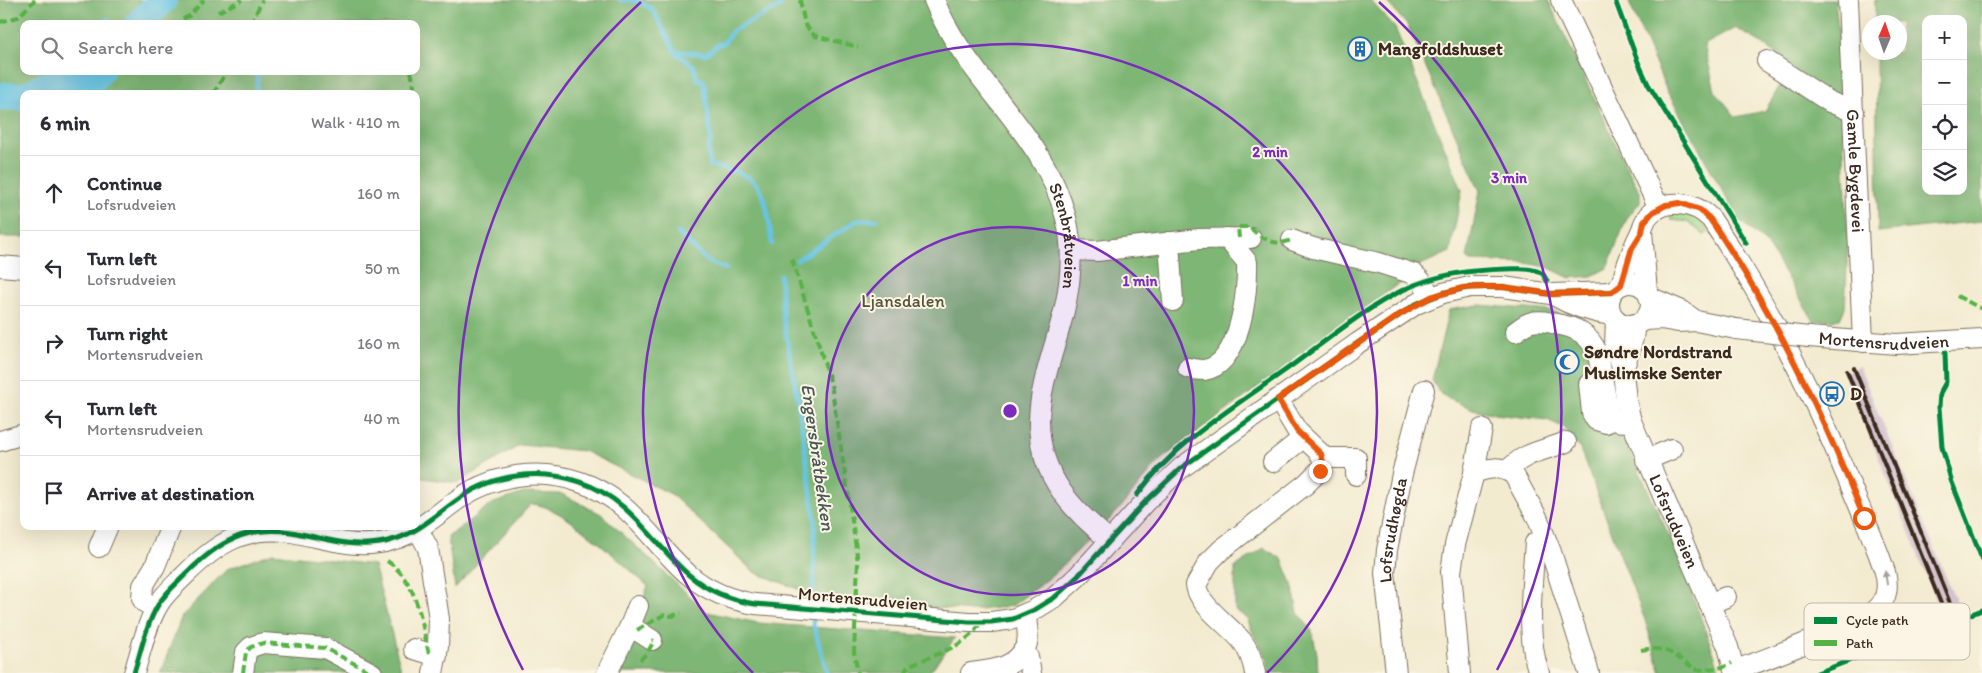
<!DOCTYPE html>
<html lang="en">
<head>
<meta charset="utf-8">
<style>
  :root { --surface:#fff; --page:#f7f7f7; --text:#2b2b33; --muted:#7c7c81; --line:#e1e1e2 }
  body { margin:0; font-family:Itim,sans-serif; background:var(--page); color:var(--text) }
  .controls { position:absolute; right:15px; top:15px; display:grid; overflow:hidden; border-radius:10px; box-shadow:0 5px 20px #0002 }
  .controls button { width:45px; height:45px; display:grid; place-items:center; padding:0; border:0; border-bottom:1px solid var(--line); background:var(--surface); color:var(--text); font:25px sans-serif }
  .compass { position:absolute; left:1862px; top:15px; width:45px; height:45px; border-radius:50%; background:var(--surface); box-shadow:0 5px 20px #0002; rotate:2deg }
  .stop { position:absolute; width:15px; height:15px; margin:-11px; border:4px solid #ea580c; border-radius:50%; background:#fff }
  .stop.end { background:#ea580c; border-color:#fff; box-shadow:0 1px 5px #0008 }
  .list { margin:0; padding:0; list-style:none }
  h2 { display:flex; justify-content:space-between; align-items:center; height:65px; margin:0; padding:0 20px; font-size:21px }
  h2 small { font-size:16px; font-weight:400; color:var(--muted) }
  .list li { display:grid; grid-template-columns:32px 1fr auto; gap:15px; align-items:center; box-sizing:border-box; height:75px; padding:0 20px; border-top:1px solid var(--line) }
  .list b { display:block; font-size:19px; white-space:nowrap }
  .list p { margin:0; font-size:16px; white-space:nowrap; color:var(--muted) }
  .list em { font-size:16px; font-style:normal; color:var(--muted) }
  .icon { flex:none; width:28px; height:28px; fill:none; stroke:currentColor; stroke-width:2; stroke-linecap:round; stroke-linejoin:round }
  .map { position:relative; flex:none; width:1982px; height:673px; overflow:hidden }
  .search { position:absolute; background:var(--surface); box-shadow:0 5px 20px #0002; left:20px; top:20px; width:400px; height:55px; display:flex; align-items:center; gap:12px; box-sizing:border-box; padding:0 18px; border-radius:10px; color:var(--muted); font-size:19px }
  .panel { position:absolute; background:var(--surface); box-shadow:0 5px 20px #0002; left:20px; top:90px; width:400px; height:440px; border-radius:10px }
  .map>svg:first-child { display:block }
</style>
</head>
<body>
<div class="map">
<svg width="1982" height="673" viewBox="0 0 1982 673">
  <rect width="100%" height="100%" fill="#fcf5e5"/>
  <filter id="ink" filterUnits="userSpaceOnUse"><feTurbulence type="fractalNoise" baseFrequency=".02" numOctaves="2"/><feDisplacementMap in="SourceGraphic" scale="10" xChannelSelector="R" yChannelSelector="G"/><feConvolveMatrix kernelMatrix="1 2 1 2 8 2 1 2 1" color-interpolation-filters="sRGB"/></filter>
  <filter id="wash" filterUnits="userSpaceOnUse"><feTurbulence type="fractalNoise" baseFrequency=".0096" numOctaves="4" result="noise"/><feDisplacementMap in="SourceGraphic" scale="20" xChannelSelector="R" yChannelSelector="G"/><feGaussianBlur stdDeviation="1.12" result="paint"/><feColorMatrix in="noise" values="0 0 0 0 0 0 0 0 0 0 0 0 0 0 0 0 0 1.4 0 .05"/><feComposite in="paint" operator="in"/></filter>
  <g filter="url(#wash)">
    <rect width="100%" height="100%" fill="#f3ebd0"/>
    <path fill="#d0bdcd" d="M1859,366l99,240 -16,7 -98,-240z"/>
    <path fill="#9ed587" stroke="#6c8052" d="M1675,211l23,7 11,14 -5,3 -16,-13 -17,-2 -2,-8z"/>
    <path fill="#7eb674" stroke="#5c7049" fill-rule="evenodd" d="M0,0h1370l25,28 67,162 -12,62 -32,14 -10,13 -14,8 -234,173 -44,53 -63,62 -41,31 -40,5 -156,-15 -62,-24 -83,-78 -87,-43 -64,-6 -62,38 -42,-6v-383h-392v143h-24zM24,24h392v47h-392z
      M1385,0h163l77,164 15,28v10l-13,16 -20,50 -15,8 -22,2 -23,-11 -21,-4 -55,-2 -4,-3 13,-67 -72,-165z
      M1628,0h207l4,34 9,211 -3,63 -5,11 -26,2 -48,-78 -28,-24 -71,-128zM1735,28l27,15 21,16 -2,25 -16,27 -29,6 -21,-26 -11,-46z
      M1875,0h107v221l-104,11 -2,-179 24,-1v-30h-25zM1926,19h37v172h-37z
      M1479,305l72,6 27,9 37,90 9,28 52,113 45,122h-60l-16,-53 -65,-171 -17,-22 -16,-7 -52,-6 -22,-5 -24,-10 -10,-7 -7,-12 17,-70z
      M524,493l38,1 39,20 106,98 51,11 197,15 -26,35h-313l32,-87c-25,-21 -85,-82 -117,-82l-76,84 -7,-51 43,-33z
      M1264,548l18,11 10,24 6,30 14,18 5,23 1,19h-50v-7l-5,-14 -9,-16 -7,-18 -12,-8v-43z
      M273,553l101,12 28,108h-242l22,-57 45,-47z"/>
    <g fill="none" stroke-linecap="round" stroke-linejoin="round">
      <path stroke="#66c4e4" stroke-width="4.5" d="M620,0l17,1 15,8 25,45 17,12 3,13 7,2 7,59 -3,9 2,16c11,4 23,5 34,10 25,10 24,46 28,69
        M102,24l6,-5
        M674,51l32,3 13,-10 5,-1 8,-12 49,-25
        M45,85l10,-14
        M256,94l2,-23
        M678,233l30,29 18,7
        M797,260l59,-39 21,-1
        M780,275l3,43 15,83 17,119 -2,84
        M813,614v9l14,50"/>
      <path stroke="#66c4e4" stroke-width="28" d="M138,24l25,-24
        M30,94c12,-8 26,-14 41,-14 7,0 13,2 20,1l9,-10
        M0,96l24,1"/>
    </g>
  </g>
  <g filter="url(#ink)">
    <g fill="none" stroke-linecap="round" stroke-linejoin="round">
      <g stroke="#7b6e5c" stroke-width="22">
        <g id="minor">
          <path id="s1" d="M934,0c32,80 111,133 132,218 8,31 5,63 -2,93 -16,65 -46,118 -2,181 13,19 31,34 48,49"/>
          <path d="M1561,0l98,208"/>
          <path id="s2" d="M1848,0l15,342"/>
          <path d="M1767,61l63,41 24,10"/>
          <path d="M1642,231l5,61"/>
          <path d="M1292,240l21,8 66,15 35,11 8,8 9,15"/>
          <path d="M1169,242l4,59"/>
          <path d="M1071,250l26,1 102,-12 52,-1"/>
          <path d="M0,266l24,2"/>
          <circle cx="1630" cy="304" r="21"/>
          <path d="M1621,285c5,-18 11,-35 19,-51 3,-6 4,-13 8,-18 17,-19 47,-14 63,3 56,83 101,172 139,265 12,29 25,58 35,88 3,12 3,24 -5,33 -15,18 -41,25 -62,33 -27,11 -55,23 -83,32"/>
          <path d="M1555,296c17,10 36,16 56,19"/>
          <path d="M1649,297l33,14 14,10"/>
          <path id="s3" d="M1616,320l-1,25 8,26 3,30 5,20 97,226 7,26"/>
          <path d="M1644,320l17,-1 17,3 18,-1 40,8"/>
          <path d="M1515,332c5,-4 11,-9 17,-10 8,-2 16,0 24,2 20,3 33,10 42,30l10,57c5,11 11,12 23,10"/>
          <path id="s4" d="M1809,337l87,7 86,-5"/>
          <path d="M1188,368c5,1 11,2 16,2 37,-5 44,-80 43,-108l-20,-24"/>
          <path d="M1623,371l10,-33 2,-14"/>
          <path d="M1589,384l3,29 4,7 10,3 6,-4"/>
          <path d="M0,441l24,-7"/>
          <path d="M1323,458h33v17"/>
          <path d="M1646,460l26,-11"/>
          <path d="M1273,462l30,-24"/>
          <path d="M1508,471c15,-19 36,-20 58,-29"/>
          <path d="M1474,473l8,-44"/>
          <path d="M418,529l10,19 11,71 -1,28 -5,26"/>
          <path d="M1535,543c-3,39 -9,93 4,130"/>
          <path d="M99,547l9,-21"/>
          <path d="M1709,604l17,-7"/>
          <path d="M156,608l-12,-6 -2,-4 1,-12 12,-20 16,-40"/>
          <path d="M630,626l22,14"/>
          <path d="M414,649l23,7"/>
          <path d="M1023,651l5,6 3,16"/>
          <path d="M134,673c7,-22 12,-48 24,-68 7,-12 18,-21 28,-31 31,-31 60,-49 105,-42 34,6 67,19 101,8 26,-7 46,-27 68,-42 35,-24 80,-30 120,-16 51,17 71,60 109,93 19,16 41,25 66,29l214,18h22l22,-3 21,-9 21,-13 22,-20 68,-75 36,-34 177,-125 58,-39 27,-11 27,-6h33l48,7 61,-2"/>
          <path d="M243,673l3,-21 5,-5 12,-4 62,5 47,25"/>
          <path d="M607,673l23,-47 8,-20"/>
          <path d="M971,673c21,-3 45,-4 55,-27 4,-9 0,-22 0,-32"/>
          <path d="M1255,673c-2,-11 -6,-23 -13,-32 -13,-16 -44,-36 -46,-56l13,-23 12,-12 85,-66 16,-16 1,-6 -2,-8 -24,-23 -19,-32"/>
          <path id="s5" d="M1396,673l-11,-100 2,-23 15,-76 22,-84"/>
          <path d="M1460,673l-9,-101 4,-27 19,-72c15,-5 27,-8 40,2l23,42 14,35 38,121"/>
        </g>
      </g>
      <use href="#minor" stroke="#fff" stroke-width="20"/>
      <path stroke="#3b2a1e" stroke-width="4" d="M1854,368l98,240
        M1847,371l97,240"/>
      <g stroke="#7b6e5c" stroke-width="22" stroke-linecap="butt">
        <path id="minor-bridge" d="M1736,329l73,8"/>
      </g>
      <use href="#minor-bridge" stroke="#fff" stroke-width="20"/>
      <path stroke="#57b245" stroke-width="4" stroke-dasharray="8 4" stroke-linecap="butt" d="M800,0l5,25 10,11 43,11
        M218,12l24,-12
        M183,19l6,-3 15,-16
        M0,22l18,-5 17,-17
        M251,24l11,-24
        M411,71l3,15 -3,8
        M213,94l14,-23
        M1239,238l-1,-11h11l12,10 12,5 8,1 11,-3
        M792,259l39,125 17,109 10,69 -4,90 4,21
        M1957,296l25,13
        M387,561c31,20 34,61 42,93
        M637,630l27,-15 8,1 9,-3
        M1641,650c30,-5 33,8 57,20l26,-3 8,-4
        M640,660l7,-7 7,-12 -2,-1
        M243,673l3,-21 5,-5 12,-4 62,5 47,25
        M904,673l4,-7c24,-11 60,-19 72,-43"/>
      <g stroke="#fcf5e5" stroke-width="8">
        <path id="cycleway" d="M1615,0l23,62 10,22 98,159
          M1945,353l1,29 -6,11 -1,14 3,40 9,33 31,79
          M1137,495c39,-54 97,-88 150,-126 38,-27 75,-59 116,-79 34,-16 67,-20 103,-21 13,0 26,-2 37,5l4,7
          M134,673c7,-22 12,-48 24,-68 7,-12 18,-21 28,-31 31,-31 60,-49 105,-42 34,6 67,19 101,8 26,-7 46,-27 68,-42 35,-24 80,-30 120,-16 51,17 71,60 109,93 19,16 41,25 66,29l214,18h22l22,-3 21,-9 21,-13 22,-20 68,-75 36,-34 177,-125 58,-39 27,-11 27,-6h33l48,7 61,-2
          M1817,673l165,-63"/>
      </g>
      <use href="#cycleway" stroke="#00873e" stroke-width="5"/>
    </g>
    <defs><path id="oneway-solid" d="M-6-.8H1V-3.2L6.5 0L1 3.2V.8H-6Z" transform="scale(1.25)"/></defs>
    <use fill="#a79f9a" href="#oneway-solid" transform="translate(1886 578) rotate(-99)"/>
  </g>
  <g fill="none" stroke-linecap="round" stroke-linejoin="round" filter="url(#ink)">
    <path stroke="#ea580c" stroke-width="6" d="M1320,471l3,-9 -2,-8 -24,-23 -19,-32 121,-84 32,-18 32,-9 21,-1h19l48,7 61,-2 9,-7 11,-37 10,-16 2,-10 9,-10 13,-7 14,-2 20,7 10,9c64,93 112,194 154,299"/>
  </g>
  <circle cx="1010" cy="411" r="184" fill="#7b2cbf" fill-opacity=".12"/>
  <g fill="none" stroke="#7b2cbf" stroke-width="2.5">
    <circle cx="1010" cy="411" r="184"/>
    <path d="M753 673A367 367 0 1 1 1267 673"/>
    <path d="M523 670A551 551 0 0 1 641 2M1379 2A551 551 0 0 1 1497 670"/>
  </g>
  <defs>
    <g id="building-ring" transform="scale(1.25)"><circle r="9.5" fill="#fcf5e5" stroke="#1f6fb2" stroke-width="1.5"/><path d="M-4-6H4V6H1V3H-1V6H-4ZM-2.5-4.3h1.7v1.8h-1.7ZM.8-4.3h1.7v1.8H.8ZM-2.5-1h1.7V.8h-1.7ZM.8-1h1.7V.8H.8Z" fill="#1f6fb2"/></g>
    <g id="mosque-ring" transform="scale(1.25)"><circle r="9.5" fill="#fcf5e5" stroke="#1f6fb2" stroke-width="1.5"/><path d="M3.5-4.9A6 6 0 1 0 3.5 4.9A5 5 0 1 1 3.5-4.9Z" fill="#1f6fb2"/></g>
    <g id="bus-ring" transform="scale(1.25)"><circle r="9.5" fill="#fcf5e5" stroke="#1f6fb2" stroke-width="1.5"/><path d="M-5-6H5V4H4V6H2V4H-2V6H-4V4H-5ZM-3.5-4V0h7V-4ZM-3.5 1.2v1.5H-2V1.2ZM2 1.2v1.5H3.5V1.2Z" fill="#1f6fb2"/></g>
  </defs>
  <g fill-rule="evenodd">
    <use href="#building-ring" x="1360" y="49"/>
    <use href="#mosque-ring" x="1567" y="362"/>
    <use href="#bus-ring" x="1832" y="394"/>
  </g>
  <g text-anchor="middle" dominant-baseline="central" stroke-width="4" stroke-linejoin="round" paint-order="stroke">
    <g font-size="18" font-weight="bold" fill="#3b2a1e" stroke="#fcf5e5" text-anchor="start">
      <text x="1378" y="49">Mangfoldshuset</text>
      <text x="1584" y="352">Søndre Nordstrand<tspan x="1584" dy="21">Muslimske Senter</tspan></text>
      <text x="1850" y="394">D</text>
    </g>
    <g font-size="18" fill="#3b2a1e" stroke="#fcf5e5">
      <text stroke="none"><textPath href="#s2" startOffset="171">Gamle Bygdevei</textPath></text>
      <text stroke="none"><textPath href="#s1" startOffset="274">Stenbråtveien</textPath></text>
      <text stroke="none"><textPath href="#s4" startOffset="75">Mortensrudveien</textPath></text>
      <text stroke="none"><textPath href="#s3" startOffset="212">Lofsrudveien</textPath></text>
      <text stroke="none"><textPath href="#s5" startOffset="144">Lofsrudhøgda</textPath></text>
      <text transform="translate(863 599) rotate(5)">Mortensrudveien</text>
    </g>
    <g font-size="18" fill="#545538" stroke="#fcf5e5">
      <text x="903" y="301">Ljansdalen</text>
    </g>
    <g font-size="19" font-style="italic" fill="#485859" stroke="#fcf5e5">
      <text transform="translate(818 457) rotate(82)">Engersbråtbekken</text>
    </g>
  </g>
  <rect x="1804" y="603" width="166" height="57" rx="8" fill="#fcf5e5" stroke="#c2b8a9" stroke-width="1"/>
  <rect x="1814" y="617" width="23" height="7" fill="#00873e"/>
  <rect x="1814" y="640" width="23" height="6" fill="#57b245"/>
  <g font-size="14" fill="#3b2a1e">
    <text x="1846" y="625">Cycle path</text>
    <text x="1846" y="648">Path</text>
  </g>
  <circle cx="1010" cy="411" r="8" fill="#7b2cbf" stroke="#fcf5e5" stroke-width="2.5"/>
  <g font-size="15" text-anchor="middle" font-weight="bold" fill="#7b2cbf" stroke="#fcf5e5" stroke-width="4" stroke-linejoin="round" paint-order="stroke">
    <text x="1270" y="157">2 min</text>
    <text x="1509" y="183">3 min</text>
    <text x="1140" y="286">1 min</text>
  </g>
</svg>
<div class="controls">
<button>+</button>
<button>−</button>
<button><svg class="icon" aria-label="locate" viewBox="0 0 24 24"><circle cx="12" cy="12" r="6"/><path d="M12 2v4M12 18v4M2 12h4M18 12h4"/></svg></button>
<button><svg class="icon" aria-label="layers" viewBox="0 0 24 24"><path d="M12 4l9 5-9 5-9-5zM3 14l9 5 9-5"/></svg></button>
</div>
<svg class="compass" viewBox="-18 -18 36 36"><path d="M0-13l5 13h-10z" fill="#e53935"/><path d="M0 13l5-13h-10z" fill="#7c7c81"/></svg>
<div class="stop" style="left:1864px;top:518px"></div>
<div class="stop end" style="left:1320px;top:471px"></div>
<div class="search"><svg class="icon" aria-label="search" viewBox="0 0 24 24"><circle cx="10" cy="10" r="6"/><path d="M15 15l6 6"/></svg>Search here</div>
<section class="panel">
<h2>6 min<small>Walk · 410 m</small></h2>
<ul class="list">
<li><svg class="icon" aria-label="ahead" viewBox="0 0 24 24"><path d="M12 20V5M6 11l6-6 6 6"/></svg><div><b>Continue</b><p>Lofsrudveien</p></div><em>160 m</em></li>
<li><svg class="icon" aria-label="left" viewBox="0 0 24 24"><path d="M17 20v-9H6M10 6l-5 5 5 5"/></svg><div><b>Turn left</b><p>Lofsrudveien</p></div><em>50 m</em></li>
<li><svg class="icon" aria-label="right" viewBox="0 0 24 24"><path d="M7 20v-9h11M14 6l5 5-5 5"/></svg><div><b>Turn right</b><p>Mortensrudveien</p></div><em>160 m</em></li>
<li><svg class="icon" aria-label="left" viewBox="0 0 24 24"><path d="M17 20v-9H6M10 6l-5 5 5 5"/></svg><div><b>Turn left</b><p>Mortensrudveien</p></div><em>40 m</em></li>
<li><svg class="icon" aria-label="arrive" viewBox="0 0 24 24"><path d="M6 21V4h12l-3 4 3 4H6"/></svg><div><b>Arrive at destination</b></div></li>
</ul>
</section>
</div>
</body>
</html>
